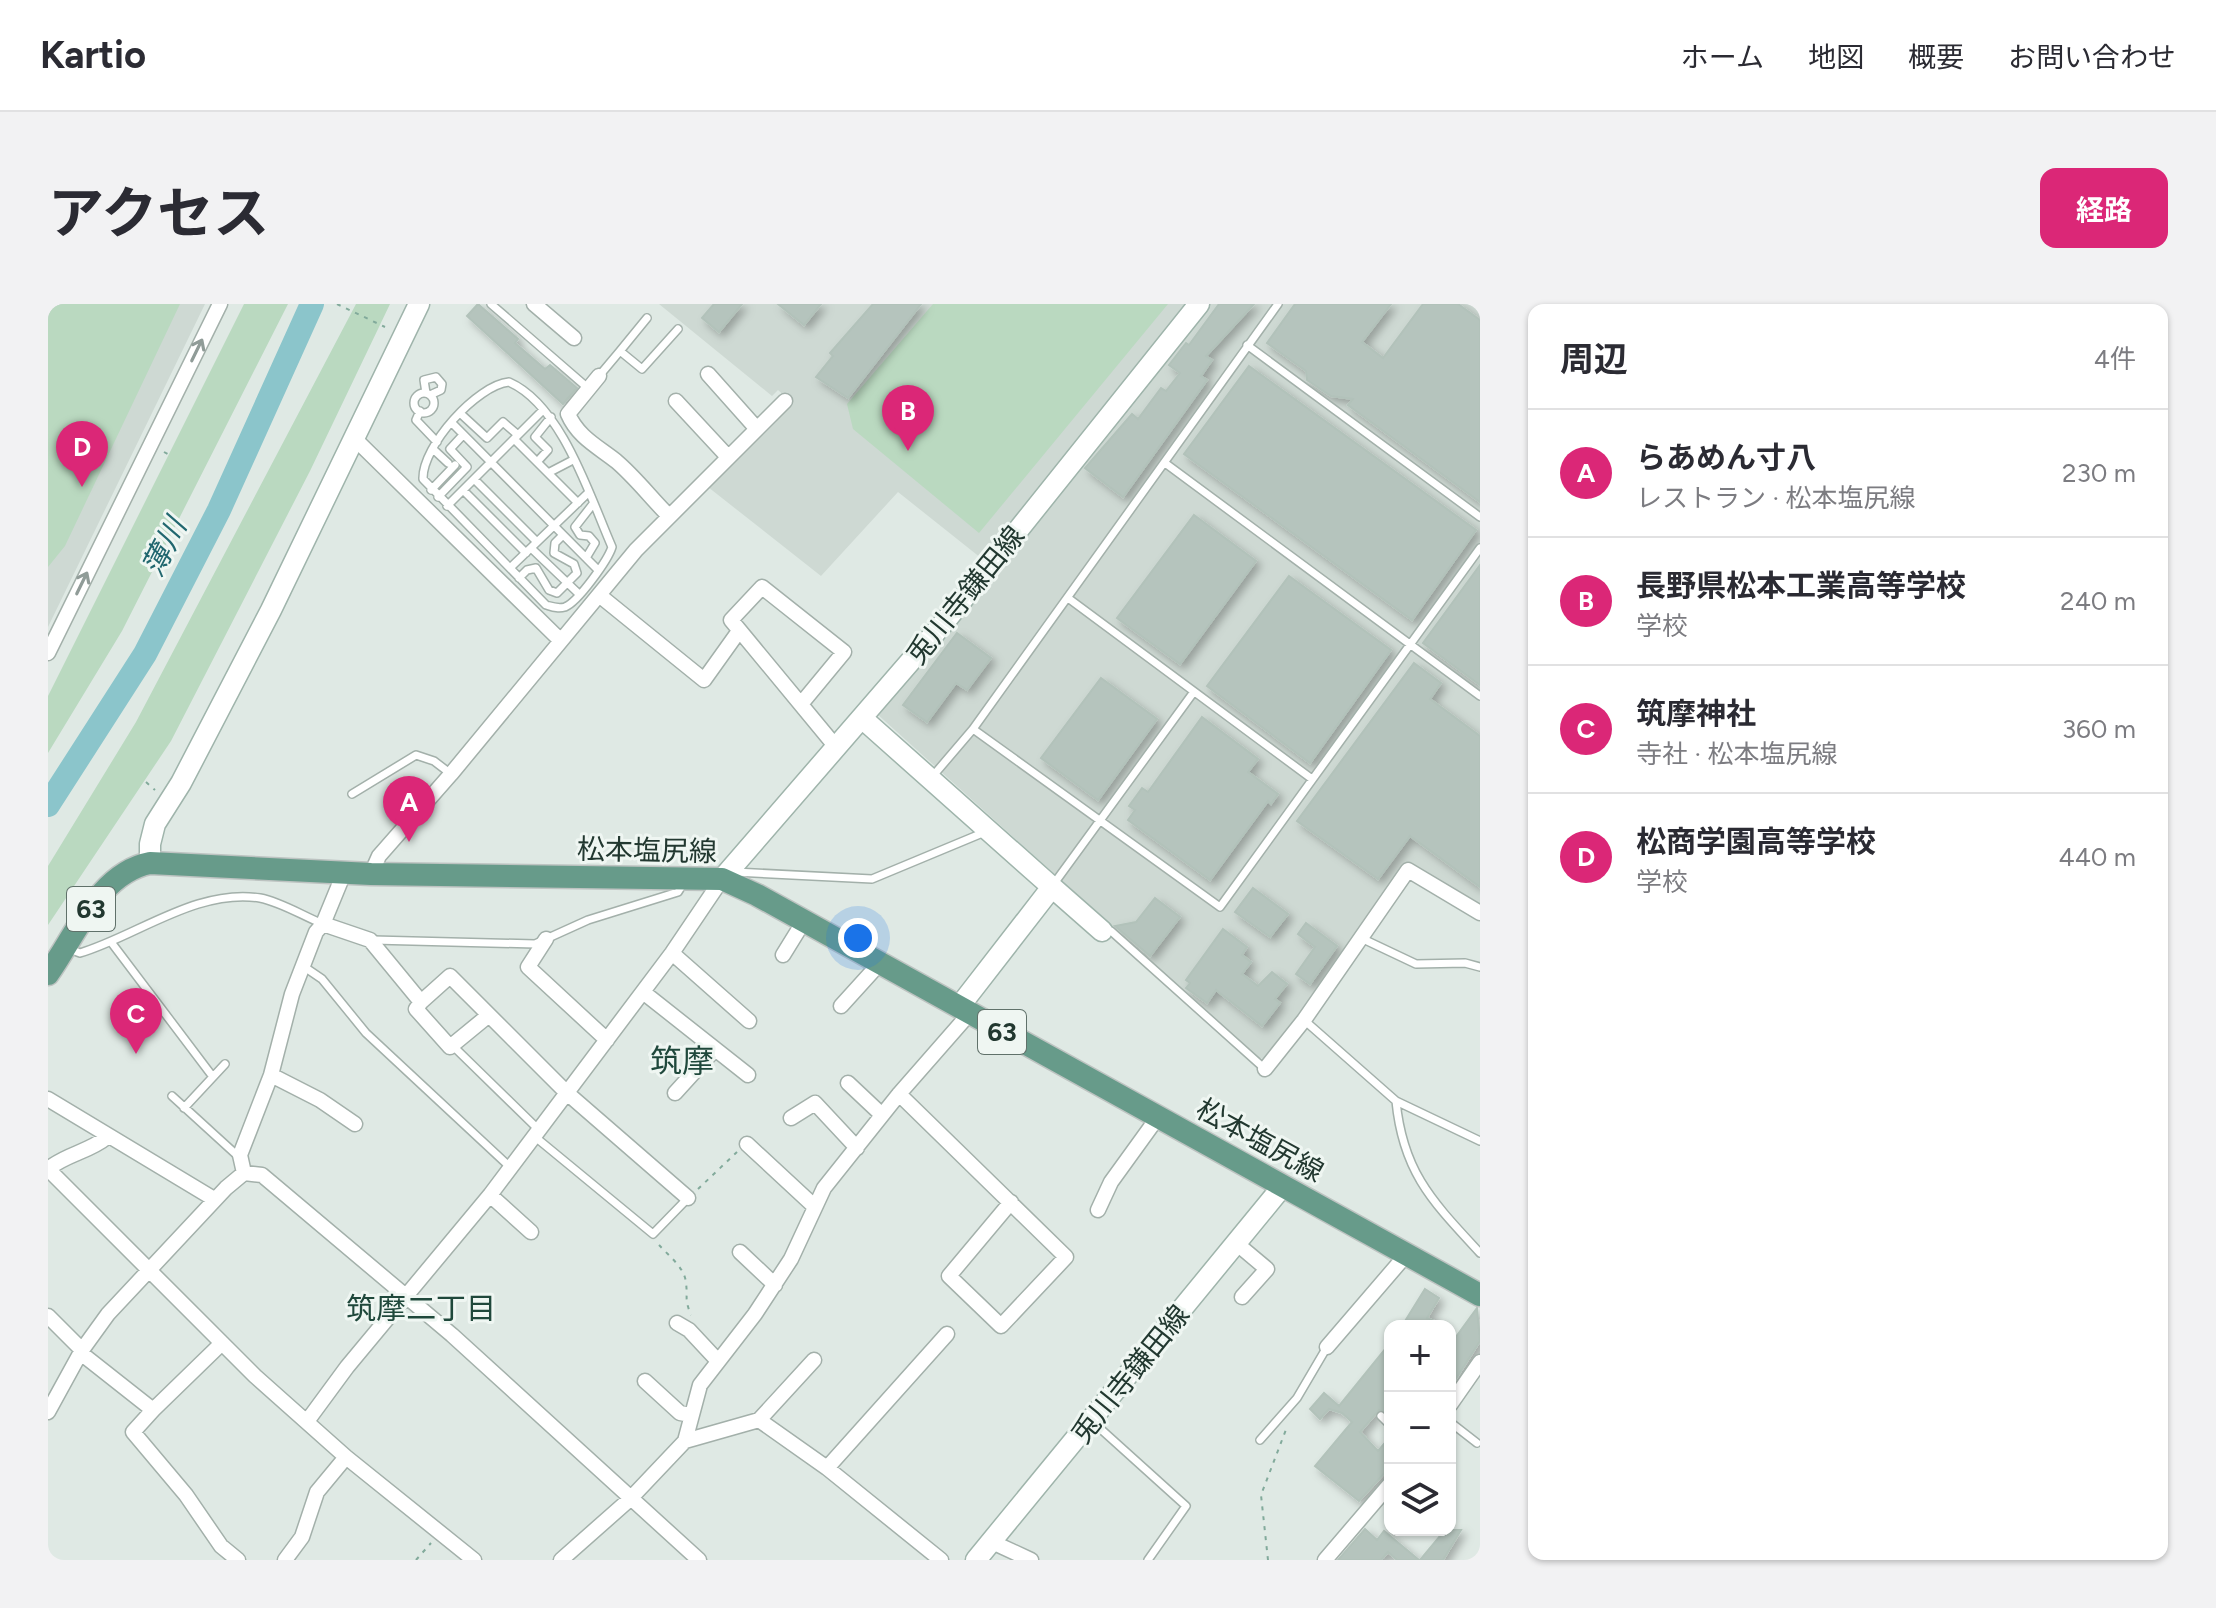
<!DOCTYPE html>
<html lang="ja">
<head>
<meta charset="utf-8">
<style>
  :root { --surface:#fff; --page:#f2f2f3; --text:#2b2b33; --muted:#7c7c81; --line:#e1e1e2; --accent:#db2777 }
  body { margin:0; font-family:Figtree,"Noto Sans JP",sans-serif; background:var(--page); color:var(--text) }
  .controls { position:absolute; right:24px; bottom:24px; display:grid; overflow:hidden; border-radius:16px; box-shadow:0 2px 6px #0004 }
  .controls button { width:72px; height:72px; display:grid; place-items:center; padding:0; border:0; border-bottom:2px solid var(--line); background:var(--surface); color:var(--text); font:40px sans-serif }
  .you { position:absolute; left:810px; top:634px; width:28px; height:28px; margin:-20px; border:6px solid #fff; border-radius:50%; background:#1a73e8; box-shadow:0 0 0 12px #1a73e833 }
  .badge { display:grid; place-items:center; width:52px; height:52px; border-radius:50%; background:var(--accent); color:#fff; font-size:26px; font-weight:700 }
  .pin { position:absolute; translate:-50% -66px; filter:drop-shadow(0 2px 4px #0008) }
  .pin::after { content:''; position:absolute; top:42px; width:28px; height:24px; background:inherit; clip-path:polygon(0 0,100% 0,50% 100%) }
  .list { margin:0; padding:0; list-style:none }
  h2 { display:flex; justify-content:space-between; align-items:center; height:104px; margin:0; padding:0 32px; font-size:34px }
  h2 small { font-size:26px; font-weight:400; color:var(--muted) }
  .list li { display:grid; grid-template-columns:52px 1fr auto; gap:24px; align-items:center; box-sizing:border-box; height:128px; padding:0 32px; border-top:2px solid var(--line) }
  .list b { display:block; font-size:30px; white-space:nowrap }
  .list p { margin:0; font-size:26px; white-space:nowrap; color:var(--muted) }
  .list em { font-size:26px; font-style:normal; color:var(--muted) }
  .icon { flex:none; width:44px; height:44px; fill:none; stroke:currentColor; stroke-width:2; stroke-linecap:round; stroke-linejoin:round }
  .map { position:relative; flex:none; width:1432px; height:1256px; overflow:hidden; border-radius:16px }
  header { display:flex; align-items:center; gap:48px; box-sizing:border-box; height:112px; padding:0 40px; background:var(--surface); border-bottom:2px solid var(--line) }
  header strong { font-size:38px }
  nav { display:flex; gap:44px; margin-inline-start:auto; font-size:28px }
  .intro { display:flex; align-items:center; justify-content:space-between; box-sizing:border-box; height:192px; padding:0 48px }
  h1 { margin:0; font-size:56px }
  .button { padding:20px 36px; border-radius:16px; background:var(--accent); color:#fff; font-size:28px; font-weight:700 }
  main { display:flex; gap:48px; padding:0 48px }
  aside { flex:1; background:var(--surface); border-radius:16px; box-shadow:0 2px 6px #0004 }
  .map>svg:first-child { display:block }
</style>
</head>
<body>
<header>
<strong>Kartio</strong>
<nav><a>ホーム</a><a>地図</a><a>概要</a><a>お問い合わせ</a></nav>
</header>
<div class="intro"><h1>アクセス</h1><a class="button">経路</a></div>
<main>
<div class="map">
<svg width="1432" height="1256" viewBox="0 0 1432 1256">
  <defs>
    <filter id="shadow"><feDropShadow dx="4.5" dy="4.5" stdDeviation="4" flood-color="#0004"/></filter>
  </defs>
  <rect width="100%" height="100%" fill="#dfe9e4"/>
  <path fill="#ced9d3" d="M0,0h157l-157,323z
    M611,0h533l-206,258 -88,-70 -77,84 -113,-89 85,-83 -15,-14 -6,6z
    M1160,0h272v603l-73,-44 -141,196 -8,-1 -382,-345z"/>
  <path fill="#bad9c0" d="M0,0h132l-115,242 -17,21z
    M196,0h44l-166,327 -74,122v-57z
    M308,0h34l-80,167 -139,270 -123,184v-59l88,-144z
    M885,0h235l-189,229 -126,-104 -6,-25z"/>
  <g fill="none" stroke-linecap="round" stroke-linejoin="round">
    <path stroke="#8bc5cb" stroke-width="24" d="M0,501l97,-151 74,-144 93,-206"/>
  </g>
  <path fill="#b5c4bd" stroke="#b2c2ba" stroke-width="2" filter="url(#shadow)" d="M430,0l40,35 -3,4 30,26 5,-4 27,23 -14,16 -96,-88z
    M666,0h28l-23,28 -17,-14z
    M730,0h43l-17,21z
    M825,0h48l-73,94 -32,-21 17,-21 -3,-3z
    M1171,0h35l-48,52 6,4 -11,16 6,4 -84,117 -38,-29 47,-54 6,5 23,-31 5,3 14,-18 -11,-8 17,-22 3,2z
    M1247,0h96l-29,38 21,16 40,-54h35l22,16v182l-132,-97 5,-6 -22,-3 -24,-16 -1,-9 -39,-28z
    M1201,62l227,164 -64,90 -228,-166z
    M1146,211l62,46 -76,103 -63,-46z
    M1432,261v120l-57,-42z
    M1241,272l102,74 -81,113 -103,-77z
    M909,329l34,25 -24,32 -11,-7 -29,39 -24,-17z
    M1366,359l27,20 -11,16 50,37v151l-70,-51 -32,43 -81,-58z
    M1053,374l56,41 -59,81 -57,-42z
    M1154,413l56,42 -10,13 30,22 -7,10 -3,-3 -58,79 -82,-60 7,-10 -6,-4 13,-18 6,4z
    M1205,584l35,26 -18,23 -35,-25z
    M1107,594l25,19 -30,39 -35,-30 21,-4z
    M1258,619l31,23 -27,38 -14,-10 19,-27 -17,-13z
    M1175,625l24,18 -5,8 9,7 -9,12 16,12 14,-14 15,12 -12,15 5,4 -18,23 -46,-36 -9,13 -21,-15 4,-5 -4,-3z
    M1377,985l14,9 -12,20 19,8h-44z
    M1429,1004l3,33 -30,47v-43z
    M1342,1039v73l-11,-6 -19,22 18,19 12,-14v30l-31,34 -44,-35 37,-44 -10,-9 -13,-4 -9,10 -10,-10 14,-16 15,13z
    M1317,1225l12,11 7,-9 35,29h-22l-9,-8 -7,8h-43z
    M1397,1226h16l-18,30h-23z"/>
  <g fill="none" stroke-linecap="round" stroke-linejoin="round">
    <g stroke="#a3b0aa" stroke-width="10">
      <path id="lane" d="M443,0l98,85
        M599,14l-27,33 22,18 36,-40
        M1199,41l233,172
        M551,72l21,-25
        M461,78c53,23 81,115 103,165 -4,13 -34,55 -47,60 -7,2 -12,0 -19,-2l-123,-126c-1,-33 54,-94 86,-97z
        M378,89l-2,-13 12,-3 6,7 -1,6 -11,5
        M366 99a10 10 0 1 1 20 0a10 10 0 1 1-20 0Z
        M372,107l-4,9 21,22
        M413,110l26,24 16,-16 15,13
        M404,119l146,147
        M466,135l64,64
        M385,145l15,14
        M489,158l11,-12 -13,-13 16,-20
        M1117,159l315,233
        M500,169l25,-13
        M426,175l63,63
        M383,186l24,-25
        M415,186l63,63
        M390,193l29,-30 -17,-18 13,-14
        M399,202l96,-96
        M483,244l48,46
        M538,254l9,-15 -6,-7 -9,-1 -5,-8 18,-23
        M462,264l78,-75
        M471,274l8,-8 9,-2 13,22 8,3 20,-20 -3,-9 -20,-11 1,-10 8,-8
        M1020,294l244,181
        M925,425l247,178 260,-359
        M884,473l41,-48 305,-425
        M304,490l64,-39 18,6 17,13
        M687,568l137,7 113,-47
        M1005,581l140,-192
        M1056,627h7l154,138
        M1313,634l55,26 49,-1 15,4
        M325,636l162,4 53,-24 90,-28 5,-8
        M63,638l102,135
        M21,645l11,4c57,-17 117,-65 180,-55 21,4 43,18 63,26
        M255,662l19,13 44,54 144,134
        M1256,716l92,81c7,72 37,101 84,152
        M406,743l84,82
        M124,792l68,62
        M1348,797l84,40
        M136,804l41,-44
        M486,832l119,98 35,-36
        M1333,1112l9,9
        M1402,1118l27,21
        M1046,1119l92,83 -38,54
        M1212,1136l37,-42 30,-51"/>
    </g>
    <g stroke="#a3b0aa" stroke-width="17">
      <path id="street" d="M486,0l40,34
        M660,70l49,55
        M551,72l-31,38c10,23 29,32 48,47 19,16 35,37 53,55
        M628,97l52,56
        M306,134l206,202
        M551,291l105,85 35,-49
        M0,349l172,-349
        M753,400l43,-52 -82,-65 -31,33 105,127
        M323,570l8,-18 72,-82 185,-224 149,-149
        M275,620l47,16 51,62 29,-26 117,117 121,105
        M498,635l-18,28 79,73
        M624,649l77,68
        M735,651l21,-34
        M595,688l105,83
        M373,698l-5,7 34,38 39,-32
        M793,702l39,-43
        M1217,765l39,-49 104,-150 72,43
        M223,771l49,25 35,24
        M800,779l34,32
        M627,789l40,-44
        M851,790l167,163 -65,69 -52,-50 62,-74
        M0,795l166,100
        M743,814l24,-15 42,45
        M699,840l68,63
        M0,865l207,207 91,81 128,103
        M0,865c18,-15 41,-17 59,-32
        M196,869l-4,-18 31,-80 21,-81 24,-62 7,-8 21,-51
        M442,891l41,37
        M1050,906l13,-28 47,-65
        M1188,939l31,26 -25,28
        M692,948l35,33
        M0,1012l34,34
        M629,1019l12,7 28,30
        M1279,1043l79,-92
        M34,1050l71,56 -20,22 53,63 35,51 17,14
        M597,1077l35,32 11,2
        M1402,1101l30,-43
        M105,1106l69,-67
        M0,1108l34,-62 26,-36 118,-126 18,-15 18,2 190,160 247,225
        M260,1116l39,-53 143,-172 182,-242 50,-74
        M711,1116l55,-60
        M637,1137l15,-56 55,-71 36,-55 33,-71 75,-94 71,-81
        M779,1164l120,-134
        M944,1238l39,18
        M237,1256l17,-23 15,-45 29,-35
        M513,1256l69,-61 55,-58 74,-21 68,48 114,92
        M1277,1256l65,-76"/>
    </g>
    <g stroke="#9fb4ab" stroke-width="23">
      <path id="secondary" d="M815,415l189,168
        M102,559v-19l5,-20 26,-41 90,-173 148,-306
        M674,575l225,-260 252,-315
        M911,703l93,-120 50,44
        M928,1256l306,-373"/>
    </g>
    <g stroke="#bdc3c1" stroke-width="25">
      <path id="primary" d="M0,670c28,-39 51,-101 102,-111l221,11 351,5 35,16 723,400"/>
    </g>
    <path stroke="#82aa9b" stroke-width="2" stroke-dasharray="4 6" stroke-linecap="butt" d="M289,0l48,23
      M116,148l7,4
      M98,478l9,8
      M650,885l39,-37
      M611,941c10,11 26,23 27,38 2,16 -2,15 5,32
      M368,1256l15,-17
      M1220,1256l-7,-65 26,-68"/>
    <use href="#lane" stroke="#fff" stroke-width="7"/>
    <use href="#street" stroke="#fff" stroke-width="14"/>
    <use href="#secondary" stroke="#fff" stroke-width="20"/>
    <use href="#primary" stroke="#679b8a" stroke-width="22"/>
  </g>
  <defs><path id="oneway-shaft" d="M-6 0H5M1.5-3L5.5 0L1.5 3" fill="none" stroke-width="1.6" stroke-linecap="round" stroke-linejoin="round" transform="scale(2)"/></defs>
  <g stroke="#909c98">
    <use href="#oneway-shaft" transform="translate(149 46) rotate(-64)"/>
    <use href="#oneway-shaft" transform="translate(34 279) rotate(-64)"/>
  </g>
  <g text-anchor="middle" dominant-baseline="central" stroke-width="6" stroke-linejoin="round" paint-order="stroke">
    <g fill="#eff6f2" stroke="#60716a" stroke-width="2">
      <rect x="19" y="583" width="48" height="44" rx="6"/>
      <rect x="930" y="706" width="48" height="44" rx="6"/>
    </g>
    <g font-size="26" font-weight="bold" fill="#223830">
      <text x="43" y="605">63</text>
      <text x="954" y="728">63</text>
    </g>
    <g font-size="28" fill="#223830" stroke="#eff6f2">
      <text transform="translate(917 291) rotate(-51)">兎川寺鎌田線</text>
      <text transform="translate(599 546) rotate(1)">松本塩尻線</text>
      <text transform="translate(1212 836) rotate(29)">松本塩尻線</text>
      <text transform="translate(1082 1070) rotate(-51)">兎川寺鎌田線</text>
    </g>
    <g font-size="30" font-style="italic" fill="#21676f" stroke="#eff6f2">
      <text transform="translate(116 243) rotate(-63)">薄川</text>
    </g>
    <g font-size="30" fill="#1f483b" stroke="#eff6f2">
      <text x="373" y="1004">筑摩二丁目</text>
    </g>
    <g font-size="32" fill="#1f483b" stroke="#eff6f2">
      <text x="634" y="757">筑摩</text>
    </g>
  </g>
</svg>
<div class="controls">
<button>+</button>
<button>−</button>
<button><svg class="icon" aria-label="layers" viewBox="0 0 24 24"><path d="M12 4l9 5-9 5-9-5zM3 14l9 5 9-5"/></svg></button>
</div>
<div class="you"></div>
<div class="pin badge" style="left:361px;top:538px">A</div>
<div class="pin badge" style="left:860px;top:147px">B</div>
<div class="pin badge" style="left:88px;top:750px">C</div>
<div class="pin badge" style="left:34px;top:183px">D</div>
</div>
<aside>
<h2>周辺<small>4件</small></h2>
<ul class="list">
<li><span class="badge">A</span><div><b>らあめん寸八</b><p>レストラン · 松本塩尻線</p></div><em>230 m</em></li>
<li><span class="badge">B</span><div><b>長野県松本工業高等学校</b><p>学校</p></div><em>240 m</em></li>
<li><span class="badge">C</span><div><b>筑摩神社</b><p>寺社 · 松本塩尻線</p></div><em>360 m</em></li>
<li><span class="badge">D</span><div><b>松商学園高等学校</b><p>学校</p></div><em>440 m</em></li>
</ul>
</aside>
</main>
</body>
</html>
